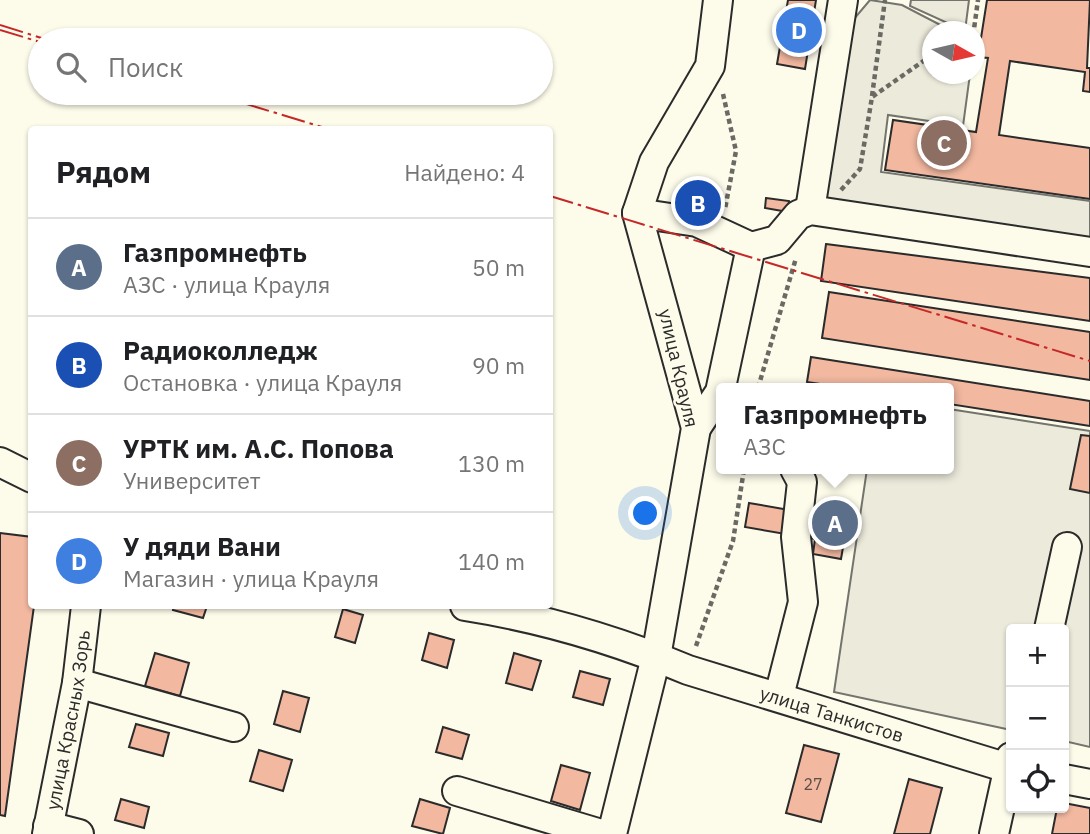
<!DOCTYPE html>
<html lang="ru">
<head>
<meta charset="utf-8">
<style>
  :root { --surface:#fff; --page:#f2f2f2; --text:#202124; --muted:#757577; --line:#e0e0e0; --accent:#c62828 }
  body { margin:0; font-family:"IBM Plex Sans",sans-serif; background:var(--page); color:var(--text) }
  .controls { position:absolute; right:21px; bottom:21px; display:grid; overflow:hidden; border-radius:7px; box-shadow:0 2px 5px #0004 }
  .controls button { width:63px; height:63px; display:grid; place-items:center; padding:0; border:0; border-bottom:2px solid var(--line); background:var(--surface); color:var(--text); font:35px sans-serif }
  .compass { position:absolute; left:922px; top:21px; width:63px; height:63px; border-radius:50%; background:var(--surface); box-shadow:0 2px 5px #0004; rotate:98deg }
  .you { position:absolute; left:646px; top:514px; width:24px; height:24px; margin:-18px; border:5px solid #fff; border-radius:50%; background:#1a73e8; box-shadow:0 0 0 10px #1a73e833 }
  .badge { display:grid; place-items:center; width:46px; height:46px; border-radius:50%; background:var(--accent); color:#fff; font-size:23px; font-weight:700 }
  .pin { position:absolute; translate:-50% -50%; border:4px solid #fff; box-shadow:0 2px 7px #0006 }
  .popup { position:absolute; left:716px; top:383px; width:238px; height:91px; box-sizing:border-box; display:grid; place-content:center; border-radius:7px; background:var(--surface); filter:drop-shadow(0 2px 5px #0005); font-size:23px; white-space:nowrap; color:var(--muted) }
  .popup b { font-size:26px; color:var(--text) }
  .popup::after { content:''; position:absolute; left:50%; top:100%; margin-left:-14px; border:14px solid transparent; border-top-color:var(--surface) }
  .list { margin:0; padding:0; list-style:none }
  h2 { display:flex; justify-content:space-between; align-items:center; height:91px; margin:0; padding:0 28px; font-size:30px }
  h2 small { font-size:23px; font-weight:400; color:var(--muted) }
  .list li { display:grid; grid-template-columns:46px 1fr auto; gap:21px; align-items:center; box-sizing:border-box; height:98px; padding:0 28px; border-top:2px solid var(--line) }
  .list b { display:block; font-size:26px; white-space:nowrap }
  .list p { margin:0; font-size:23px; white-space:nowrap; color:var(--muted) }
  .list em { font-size:23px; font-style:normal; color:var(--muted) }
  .icon { flex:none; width:38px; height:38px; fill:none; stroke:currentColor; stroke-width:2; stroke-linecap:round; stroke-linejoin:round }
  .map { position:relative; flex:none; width:1090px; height:834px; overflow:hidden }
  .search { position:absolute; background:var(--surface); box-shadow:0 2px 5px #0004; left:28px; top:28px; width:525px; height:77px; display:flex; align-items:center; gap:18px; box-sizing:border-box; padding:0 24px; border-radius:38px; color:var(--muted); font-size:26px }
  .panel { position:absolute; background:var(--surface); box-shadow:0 2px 5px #0004; left:28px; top:126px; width:525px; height:483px; border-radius:7px }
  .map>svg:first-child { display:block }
</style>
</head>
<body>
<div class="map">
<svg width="1090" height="834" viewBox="0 0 1090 834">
  <rect width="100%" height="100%" fill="#fdfbea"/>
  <path fill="#ecebdb" stroke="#74746e" stroke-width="2" d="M870,0l32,5 50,26 -20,1v42h38l-7,52 -75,-11 -7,57 209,29v40l-267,-36 25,-179z"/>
  <path fill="#eceadb" stroke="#74746e" stroke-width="2" d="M911,0h58l-4,31 -55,-25z
    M949,409l141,22v316l-26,-6v-112h-53v101l-177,-38 33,-223h82z"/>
  <path fill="#f2b8a0" stroke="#2b2b2b" stroke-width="2" d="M788,0h28l-11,69 -28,-5z
    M987,0h103l-3,68h3v24l-7,-1 2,-19 -75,-11 -11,74 91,13v51l-205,-29 8,-50 83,12 12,-74 -10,-1z
    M766,198l23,3 -1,11 -23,-4z
    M826,244l264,34v43l-269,-40z
    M829,292l261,40v48l-268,-42z
    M811,357l279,44v25l-141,-22v-16h-102l-40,-6z
    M1081,435l9,1v57l-20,-4z
    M749,503l69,12 2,-8 29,5 -8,47 -28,-5 2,-15 -70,-12z
    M0,533l32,4v69h2l-29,210 -5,-1z
    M174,606h33l-4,12 -30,-8z
    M343,609l20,6 -8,28 -20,-6z
    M429,633l25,7 -7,28 -25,-8z
    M155,653l34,10 -9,33 -35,-10z
    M514,653l27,8 -9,29 -26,-7z
    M580,671l30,8 -7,26 -30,-8z
    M283,691l26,7 -9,34 -26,-8z
    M136,724l33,9 -6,23 -34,-9z
    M443,727l26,8 -7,24 -26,-7z
    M804,745l35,9 -18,68 -35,-9z
    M259,750l33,10 -9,31 -33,-10z
    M561,765l29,8 -10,37 -29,-9z
    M909,779l33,9 -12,46h-36z
    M121,799l28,8 -5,21 -29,-8z
    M420,799l30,9 -7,26 -31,-8z
    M1064,803l26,5v26h-38l5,-26h7z"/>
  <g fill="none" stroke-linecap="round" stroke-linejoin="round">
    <g stroke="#2b2b2b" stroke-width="32">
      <g id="minor">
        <path d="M810,210l33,-210"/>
        <path d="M637,213l60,9 54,25 26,-7 21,-25 12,-5 280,42"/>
        <path d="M696,428l24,-36 31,-145"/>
        <path d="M0,462l32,16"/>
        <path id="s1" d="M465,606c77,12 151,34 223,64l323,99"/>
        <path d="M1049,629l18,-82"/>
        <path d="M77,683l157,44"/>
        <path d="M779,696l24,-94 -7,-65 6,-55 -7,-13"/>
        <path d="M1064,779l26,5"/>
        <path d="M457,791l144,43"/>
        <path d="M48,826l31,8"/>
        <path id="s2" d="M47,834l30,-151 9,-77"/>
        <path d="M612,834l44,-177 40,-229 -59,-215 17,-51 56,-96 8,-66"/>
        <path d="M994,834l17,-77"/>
      </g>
    </g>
    <path stroke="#6a6964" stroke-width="4.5" stroke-dasharray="5 3.5" stroke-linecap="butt" d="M968,32l6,-3 4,-29
      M723,94l13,57 -11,58
      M872,96l13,-96
      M841,190l19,-21 12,-72 60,-42
      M758,388l38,-130
      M696,646l37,-105 11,-72"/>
    <use href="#minor" stroke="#fdfbea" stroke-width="28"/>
    <path stroke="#c62828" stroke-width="2" stroke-dasharray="24 5 3.5 5" stroke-linecap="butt" d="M0,25l48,15
      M0,30l40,12
      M210,93l122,37
      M550,196l540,165"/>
  </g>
  <g text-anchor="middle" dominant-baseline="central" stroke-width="5" stroke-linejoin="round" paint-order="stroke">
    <g font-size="16" fill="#5d4e48">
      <text x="813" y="784">27</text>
    </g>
    <g font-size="19" fill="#2b2b2b" stroke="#fdfbea">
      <text transform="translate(679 368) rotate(77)">улица Крауля</text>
      <text stroke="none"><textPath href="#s1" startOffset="383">улица Танкистов</textPath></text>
      <text stroke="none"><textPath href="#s2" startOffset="116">улица Красных Зорь</textPath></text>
    </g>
  </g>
</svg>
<div class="controls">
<button>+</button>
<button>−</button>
<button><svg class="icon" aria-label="locate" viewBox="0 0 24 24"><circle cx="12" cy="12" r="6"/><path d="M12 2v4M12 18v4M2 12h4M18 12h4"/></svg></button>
</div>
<svg class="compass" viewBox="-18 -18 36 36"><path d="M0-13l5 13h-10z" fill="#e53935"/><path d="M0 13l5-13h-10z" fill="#757577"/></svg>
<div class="you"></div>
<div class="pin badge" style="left:835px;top:523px;background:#5c6f8a">A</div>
<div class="popup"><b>Газпромнефть</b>АЗС</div>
<div class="pin badge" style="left:698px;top:203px;background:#1a4fb4">B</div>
<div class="pin badge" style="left:944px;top:143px;background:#8d6e63">C</div>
<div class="pin badge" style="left:799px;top:30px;background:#3f7fe0">D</div>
<div class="search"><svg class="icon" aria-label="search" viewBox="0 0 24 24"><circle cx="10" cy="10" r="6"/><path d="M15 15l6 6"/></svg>Поиск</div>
<section class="panel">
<h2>Рядом<small>Найдено: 4</small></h2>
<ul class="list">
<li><span class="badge" style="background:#5c6f8a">A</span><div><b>Газпромнефть</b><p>АЗС · улица Крауля</p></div><em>50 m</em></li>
<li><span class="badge" style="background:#1a4fb4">B</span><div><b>Радиоколледж</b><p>Остановка · улица Крауля</p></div><em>90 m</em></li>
<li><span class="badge" style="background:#8d6e63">C</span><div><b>УРТК им. А.С. Попова</b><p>Университет</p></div><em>130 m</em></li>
<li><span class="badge" style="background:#3f7fe0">D</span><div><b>У дяди Вани</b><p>Магазин · улица Крауля</p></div><em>140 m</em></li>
</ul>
</section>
</div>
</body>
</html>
